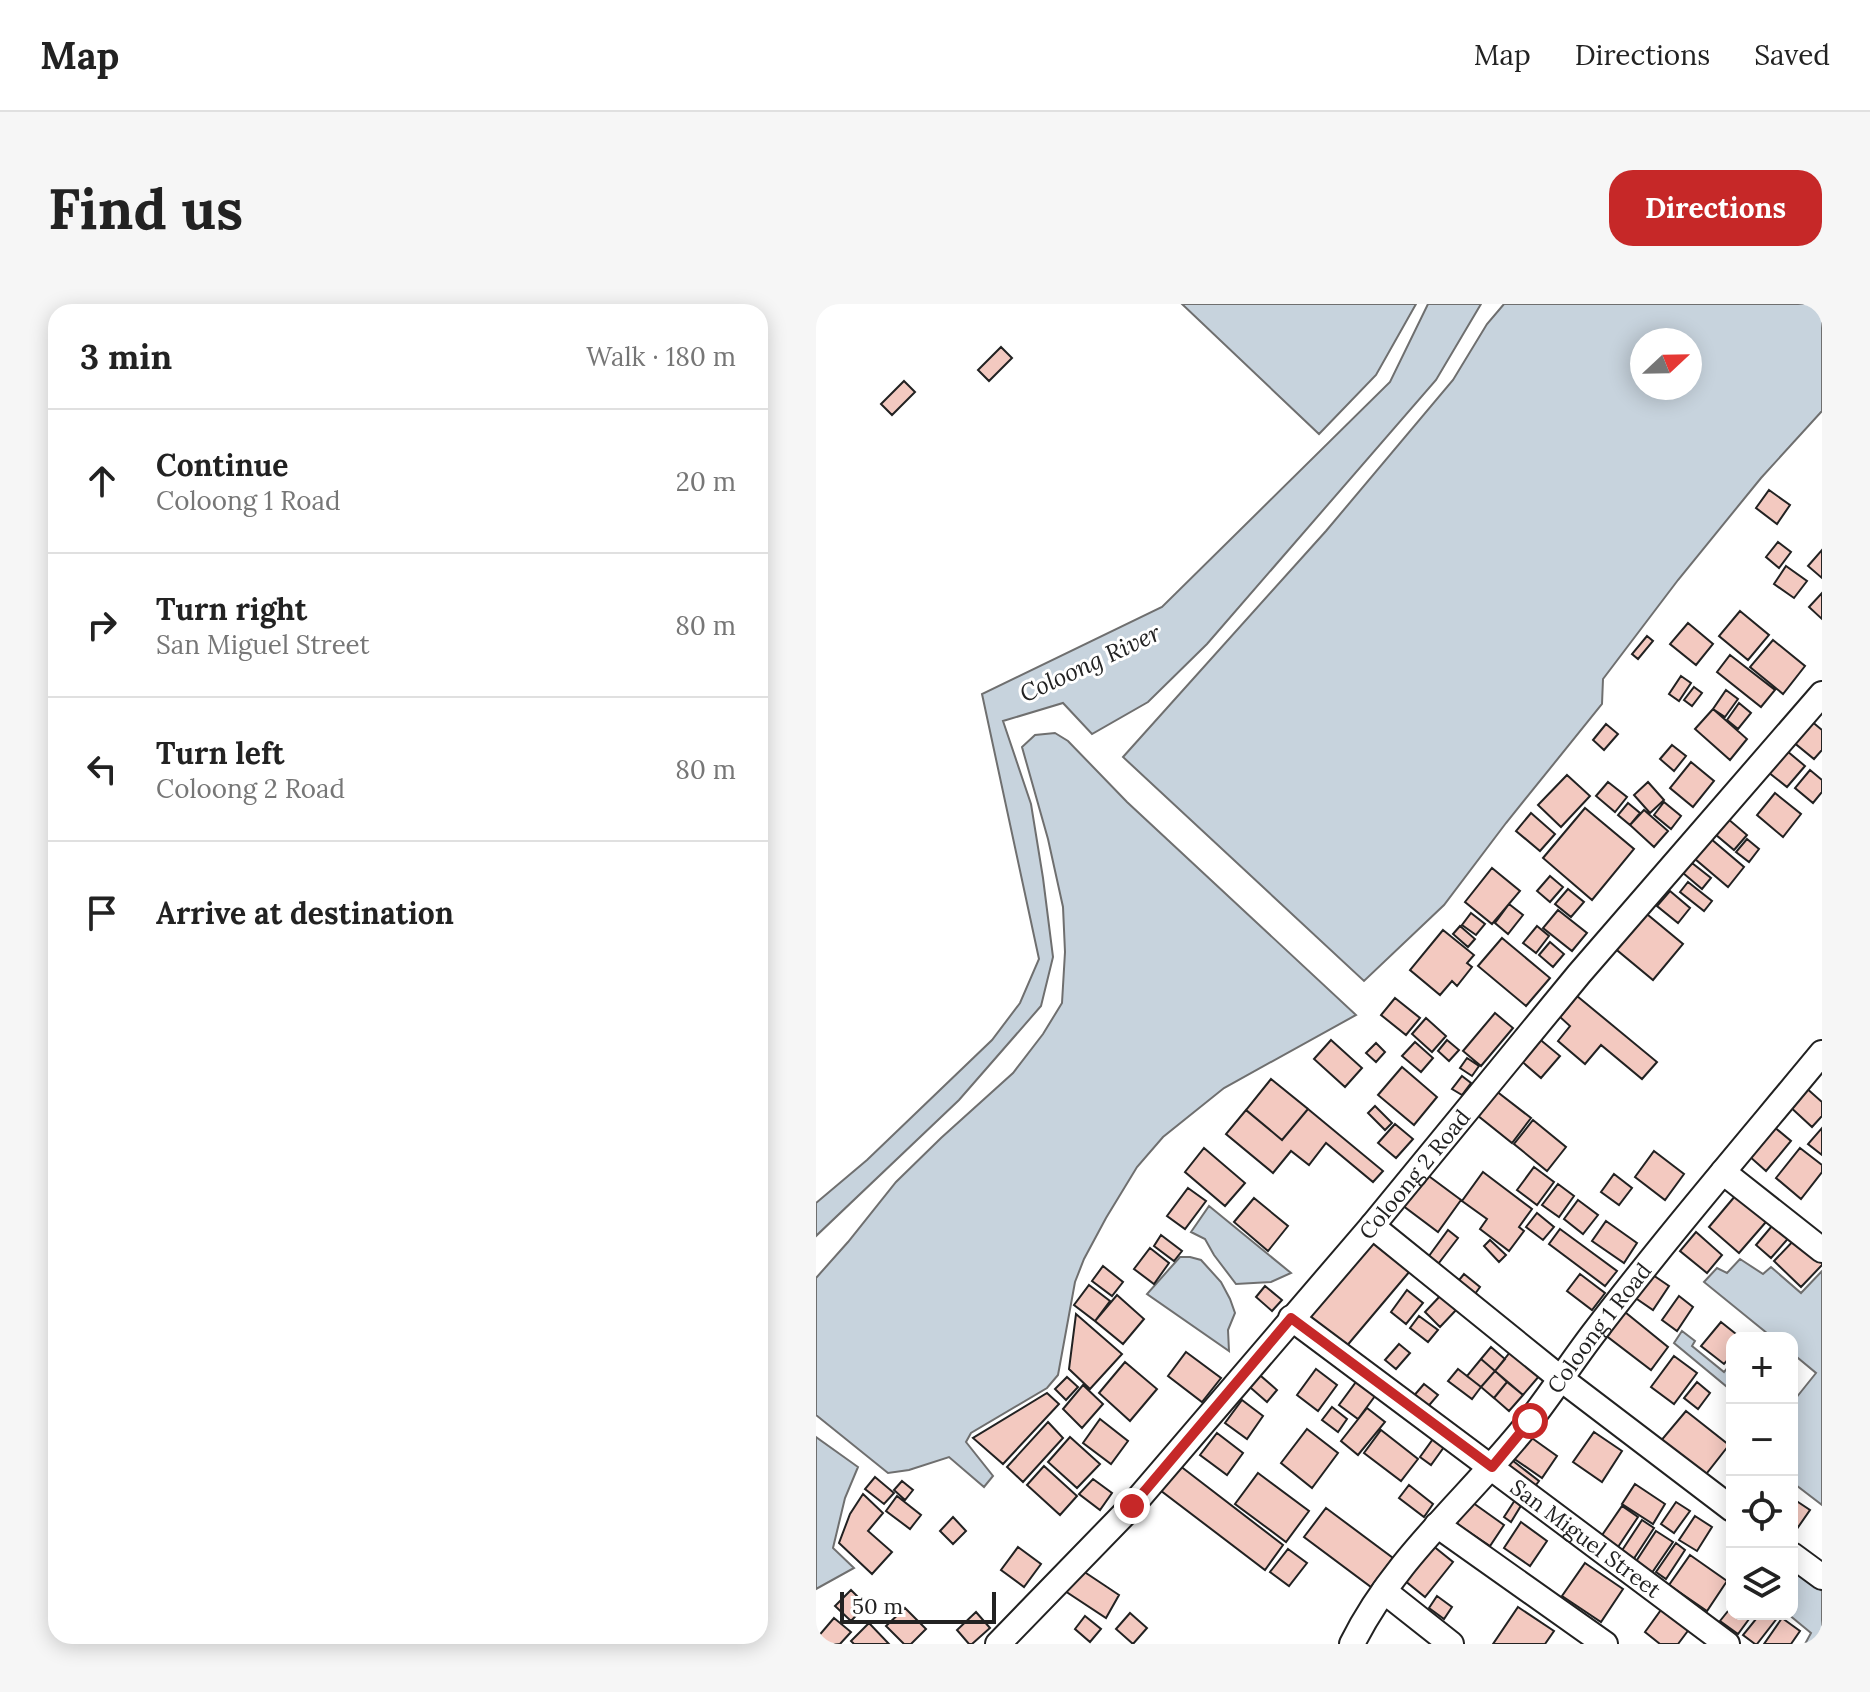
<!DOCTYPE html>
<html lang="en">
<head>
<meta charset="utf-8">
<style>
  :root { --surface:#fff; --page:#f6f6f6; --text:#222; --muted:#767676; --line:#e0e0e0; --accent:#c62828 }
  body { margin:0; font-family:Lora,serif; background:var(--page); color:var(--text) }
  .controls { position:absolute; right:24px; bottom:24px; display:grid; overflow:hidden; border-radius:16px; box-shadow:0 4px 20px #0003 }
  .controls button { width:72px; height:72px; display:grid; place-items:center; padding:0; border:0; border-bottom:2px solid var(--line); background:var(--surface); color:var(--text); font:40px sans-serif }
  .compass { position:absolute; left:814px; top:24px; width:72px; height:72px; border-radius:50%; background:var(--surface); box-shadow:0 4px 20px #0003; rotate:68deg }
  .scale { position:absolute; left:24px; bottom:20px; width:156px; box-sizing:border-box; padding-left:8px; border:4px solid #222; border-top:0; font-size:22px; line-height:28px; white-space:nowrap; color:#222; -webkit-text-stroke:6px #fff; paint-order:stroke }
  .stop { position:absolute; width:24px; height:24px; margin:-18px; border:6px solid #c62828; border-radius:50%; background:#fff }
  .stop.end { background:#c62828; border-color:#fff; box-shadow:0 2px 8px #0008 }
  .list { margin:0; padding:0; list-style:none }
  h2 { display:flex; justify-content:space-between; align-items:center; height:104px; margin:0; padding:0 32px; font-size:34px }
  h2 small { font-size:26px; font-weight:400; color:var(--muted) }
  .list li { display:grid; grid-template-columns:52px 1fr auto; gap:24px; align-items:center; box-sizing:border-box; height:144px; padding:0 32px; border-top:2px solid var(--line) }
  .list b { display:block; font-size:30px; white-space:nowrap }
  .list p { margin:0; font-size:26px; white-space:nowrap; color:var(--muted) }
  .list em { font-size:26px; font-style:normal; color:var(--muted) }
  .icon { flex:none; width:44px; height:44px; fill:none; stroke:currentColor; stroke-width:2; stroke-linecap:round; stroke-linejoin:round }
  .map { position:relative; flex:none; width:1006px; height:1340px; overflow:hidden; border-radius:24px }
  header { display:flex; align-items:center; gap:48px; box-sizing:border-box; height:112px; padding:0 40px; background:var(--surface); border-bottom:2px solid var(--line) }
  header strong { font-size:38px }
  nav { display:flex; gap:44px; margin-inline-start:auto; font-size:28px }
  .intro { display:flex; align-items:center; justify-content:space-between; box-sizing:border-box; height:192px; padding:0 48px }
  h1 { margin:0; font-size:56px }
  .button { padding:20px 36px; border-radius:24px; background:var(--accent); color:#fff; font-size:28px; font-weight:700 }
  main { display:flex; gap:48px; padding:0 48px }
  aside { flex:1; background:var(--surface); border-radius:24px; box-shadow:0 4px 20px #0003 }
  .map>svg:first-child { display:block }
</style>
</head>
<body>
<header>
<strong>Map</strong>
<nav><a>Map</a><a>Directions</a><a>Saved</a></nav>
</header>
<div class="intro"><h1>Find us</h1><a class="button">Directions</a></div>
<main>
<aside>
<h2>3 min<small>Walk · 180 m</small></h2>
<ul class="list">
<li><svg class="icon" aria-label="ahead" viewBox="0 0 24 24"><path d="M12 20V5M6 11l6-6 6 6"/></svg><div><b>Continue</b><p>Coloong 1 Road</p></div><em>20 m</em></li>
<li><svg class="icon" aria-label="right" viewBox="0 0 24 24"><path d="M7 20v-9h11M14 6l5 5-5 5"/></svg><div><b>Turn right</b><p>San Miguel Street</p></div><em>80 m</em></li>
<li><svg class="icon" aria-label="left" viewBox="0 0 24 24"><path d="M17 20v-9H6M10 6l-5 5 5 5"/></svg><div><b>Turn left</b><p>Coloong 2 Road</p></div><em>80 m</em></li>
<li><svg class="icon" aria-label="arrive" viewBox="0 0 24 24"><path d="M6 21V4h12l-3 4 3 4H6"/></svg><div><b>Arrive at destination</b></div></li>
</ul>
</aside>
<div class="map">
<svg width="1006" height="1340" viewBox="0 0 1006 1340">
  <rect width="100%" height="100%" fill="#fff"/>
  <path fill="#c7d3dd" stroke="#6f6f6f" stroke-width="2" fill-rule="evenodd" d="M366,0h234l-40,71 -57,59z
    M612,0h53l-45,76 -229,264 -59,58 -56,32 -29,-31 -60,18 28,83 12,74 10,79 -12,49 -82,94 -143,136v-33l51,-43 125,-120 28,-37 19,-44 -57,-265 180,-87 228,-225z
    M688,0h318v107l-61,67 -83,102 -75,99 -1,25 -96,119 -62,82 -80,76 -241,-224 203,-226 127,-151 34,-56zM826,36h48v48h-48z
    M239,429l13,8 59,61 229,213 -132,73 -61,49 -26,30 -31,51 -22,41 -9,23 -17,93 -11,13 -76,45 -5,9 27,34 -9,11 -35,-30 -40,13 -21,3 -72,-58v-137l32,-36 48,-60 45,-44 72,-65 30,-39 19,-31 3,-51 -2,-45 -15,-68 -26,-92 13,-12z
    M393,902l82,67 -20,9 -35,2 -22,-29 -9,-16 -14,-7z
    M364,953h10l11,3 20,22 9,17 5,14 -7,17 1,21 -82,-57z
    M924,955l23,15 8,-7 30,26 21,-22v234l-30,-23v-79l24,-30 -24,-20v-15h-19l-69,-56 13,-14 10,5z
    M866,1027l13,10 -3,5 32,26 8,-10v29l-58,-48z
    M0,1133l42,30 -13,31 -12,50 21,20 -38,21z
    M976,1262l30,25v53h-17l6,-11 -23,-19h4z"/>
  <path fill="#f3c9c0" stroke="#222" stroke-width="2" d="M185,43l11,11 -23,23 -11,-11z
    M88,77l11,11 -23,23 -11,-11z
    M953,186l21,15 -13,19 -21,-16z
    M962,238l13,10 -12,16 -13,-11z
    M1006,246v28l-14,-12z
    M970,262l21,15 -13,17 -20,-14z
    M1006,289v26l-13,-12z
    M924,307l29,24 -21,25 -29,-24z
    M872,319l25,21 -17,21 -26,-21z
    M831,332l6,5 -15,18 -6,-5z
    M957,336l32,26 -22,28 -33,-27z
    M914,351l45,35 -14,17 -44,-35z
    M865,372l10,7 -12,18 -10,-7z
    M878,383l8,6 -10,13 -8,-6z
    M910,386l12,9 -13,18 -12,-8z
    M923,399l12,10 -13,16 -11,-9z
    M897,405l34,30 -17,21 -35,-31z
    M994,416l12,10v20l-8,9 -22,-18z
    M790,420l12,10 -14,16 -11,-10z
    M856,441l14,11 -12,15 -14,-12z
    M965,442l24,20 -18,21 -24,-19z
    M875,458l23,19 -21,26 -23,-19z
    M994,466l12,10v12l-9,11 -18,-15z
    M751,471l23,21 -29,31 -23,-22z
    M792,478l19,15 -12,15 -19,-16z
    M832,478l16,18 -14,13 -16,-18z
    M959,489l26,21 -18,23 -26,-22z
    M848,498l17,14 -10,13 -17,-14z
    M812,499l12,10 -10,12 -12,-10z
    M769,504l49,41 -42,51 -49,-42z
    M828,506l24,21 -14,16 -24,-22z
    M715,509l24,21 -15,17 -24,-20z
    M905,509l26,22 -13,15 -25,-21z
    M888,529l40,34 -16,20 -40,-34z
    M931,535l12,10 -10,13 -13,-10z
    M876,559l19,15 -9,11 -19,-16z
    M676,564l28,23 -28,33 -27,-22z
    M734,572l13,11 -13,15 -13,-11z
    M872,578l24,19 -8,10 -24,-19z
    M752,585l16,13 -13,15 -16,-13z
    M854,587l20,17 -12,15 -21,-17z
    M693,600l14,11 -15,19 -13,-11z
    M742,606l29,23 -15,18 -29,-23z
    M826,606l41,34 -30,36 -41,-34z
    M655,609l14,11 -9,11 -14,-10z
    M644,622l15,13 -7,8 -15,-13z
    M721,622l12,10 -13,17 -13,-10z
    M627,626l31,25 -7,8 5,4 -15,19 -5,-5 -12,14 -30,-25z
    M686,634l48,40 -24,28 -48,-40z
    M734,638l14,12 -11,13 -14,-12z
    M761,692l80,66 -15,17 -41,-34 -16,19 -27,-23 12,-15 -10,-9z
    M579,694l25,20 -14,17 -25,-20z
    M679,709l18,15 -32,38 -18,-15z
    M610,714l20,18 -14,16 -20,-18z
    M721,733l23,19 -19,22 -22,-19z
    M515,736l31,28 -17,19 -31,-28z
    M631,736l12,10 -10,11 -11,-10z
    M599,738l18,16 -12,14 -19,-16z
    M560,739l9,9 -9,10 -10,-9z
    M651,754l12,8 -7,10 -12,-8z
    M586,763l35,30 -23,28 -36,-30z
    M646,772l9,7 -9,12 -10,-6z
    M455,775l37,30 -26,31 -36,-30z
    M988,782l18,16v14l-10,11 -25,-23z
    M675,783l40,31 -19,25 -40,-32z
    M559,802l17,17 -7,7 -17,-17z
    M492,805l75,62 -10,11 -47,-39 -17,22 -18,-14 -18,22 -47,-39 20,-24 36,30z
    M717,816l33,27 -19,24 -33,-27z
    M579,820l18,15 -17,19 -18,-15z
    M957,822l18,15 -25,30 -17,-15z
    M1006,824v27l-14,-11z
    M388,844l41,35 -20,23 -40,-34z
    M984,844l22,17v7l-21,27 -25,-21z
    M838,847l30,23 -19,26 -30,-23z
    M718,863l20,15 -17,23 -20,-15z
    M667,868l49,37 -13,18 5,4 -15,20 -29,-22 7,-10 -25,-18z
    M610,870l35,26 -23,32 -36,-27z
    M798,870l18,14 -13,17 -18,-13z
    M742,880l16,12 -15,21 -17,-12z
    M372,884l18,13 -21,28 -18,-13z
    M925,885l31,26 -33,38 -30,-26z
    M438,894l34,28 -20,25 -34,-29z
    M762,896l20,15 -15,19 -19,-15z
    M721,909l17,14 -11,13 -17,-13z
    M961,916l15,14 -21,24 -15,-13z
    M790,917l31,22 -13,20 -32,-22z
    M744,925l57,42 -12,15 -56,-42z
    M632,926l10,8 -23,30 -9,-8z
    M880,928l26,23 -15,18 -27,-22z
    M345,931l21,16 -8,10 -20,-15z
    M982,932l24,22v7l-21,22 -27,-26z
    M555,934l39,33 -65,77 -40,-33z
    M674,936l16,15 -7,7 -15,-16z
    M334,944l19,15 -15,21 -20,-15z
    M287,962l20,16 -11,14 -20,-15z
    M834,969l19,13 -16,24 -19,-13z
    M648,970l16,13 -8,11 -17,-13z
    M764,970l25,19 -13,17 -25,-19z
    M273,981l21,16 -15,20 -21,-16z
    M449,982l17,14 -10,11 -16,-14z
    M591,986l16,13 -17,21 -15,-12z
    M301,991l27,24 -21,25 -28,-23z
    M625,991l16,14 -17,18 -15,-15z
    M863,992l14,11 -16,24 -15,-11z
    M804,1004l48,39 -17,23 -51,-39z
    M260,1010l46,40 -32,35 -21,-20z
    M603,1012l19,14 -10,12 -18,-14z
    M905,1018l20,16h-9v17l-8,9 -23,-18z
    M583,1040l11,9 -14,16 -11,-9z
    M675,1043l14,12 -10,12 -14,-12z
    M695,1047l29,24 -17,20 -28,-24z
    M370,1048l35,26 -19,24 -34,-26z
    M858,1052l23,17 -23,31 -23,-17z
    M665,1055l14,12 -14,16 -14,-11z
    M309,1058l32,27 -27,32 -31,-28z
    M500,1065l21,16 -19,26 -21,-16z
    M642,1065l23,18 -9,12 -24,-18z
    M438,1066l23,20 -10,12 -23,-20z
    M679,1067l12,11 -13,16 -13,-11z
    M251,1073l11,10 -12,13 -11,-11z
    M540,1078l19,14 -17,23 -19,-14z
    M691,1078l16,13 -14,16 -15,-13z
    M881,1078l13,11 -12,16 -14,-11z
    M608,1080l14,11 -13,15 -13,-12z
    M267,1081l20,19 -21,24 -19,-19z
    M231,1089l12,11 -56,60 -30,-26z
    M426,1096l21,16 -16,23 -22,-16z
    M516,1103l15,12 -9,13 -16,-12z
    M551,1104l18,14 -27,33 -17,-14z
    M870,1107l43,34 -26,33 -44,-35z
    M284,1115l28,22 -17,23 -28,-21z
    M232,1118l15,16 -40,44 -16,-15z
    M491,1125l31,24 -26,35 -31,-25z
    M565,1126l37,29 -17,22 -37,-28z
    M778,1128l28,19 -20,31 -29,-20z
    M401,1129l26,20 -16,22 -27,-20z
    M713,1132l28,20 -15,22 -29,-20z
    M254,1133l30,27 -23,24 -29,-26z
    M617,1135l11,8 -13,18 -11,-8z
    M692,1153l31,24 -10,13 -31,-23z
    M359,1158l108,83 -18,25 -109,-83z
    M228,1162l33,30 -17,19 -33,-30z
    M442,1169l51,38 -23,31 -51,-38z
    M59,1173l19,16 -10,11 -19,-15z
    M277,1175l19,14 -12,17 -21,-16z
    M86,1177l11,9 -8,10 -11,-10z
    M819,1180l30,20 -12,20 -31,-20z
    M593,1181l24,19 -9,13 -25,-19z
    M47,1190l20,19 -15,18 24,21 -20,22 -33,-31 11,-29z
    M81,1192l24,19 -11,14 -24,-18z
    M976,1194l18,12 -18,26z
    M653,1196l35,25 -14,21 -36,-24z
    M699,1196l7,4 -11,18 -7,-5z
    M860,1198l14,9 -16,22 -13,-9z
    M806,1202l16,11 -24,36 -16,-12z
    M510,1204l67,50 -22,29 -67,-50z
    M879,1212l17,11 -15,24 -18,-11z
    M137,1213l13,14 -13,13 -13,-13z
    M826,1216l12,8 -23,35 -12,-8z
    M705,1218l26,19 -17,25 -26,-18z
    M840,1227l17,11 -24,35 -16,-11z
    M860,1239l9,7 -19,29 -10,-7z
    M616,1241l21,17 -28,35 -21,-17z
    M202,1243l23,17 -17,23 -23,-17z
    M472,1245l19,14 -18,23 -19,-14z
    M874,1251l37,26 -20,30 -38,-26z
    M769,1259l38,26 -22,33 -39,-26z
    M261,1263l42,28 -13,23 -44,-29z
    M35,1286l15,15 -15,16 -16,-15z
    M621,1292l15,11 -8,12 -15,-11z
    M850,1299l27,21 -15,20h-18l-15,-12z
    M916,1302v8l20,1 -14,19 -18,-13z
    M702,1303l36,24 -9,13h-52z
    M89,1304l21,21 -15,15h-7l-18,-18z
    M160,1308l14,16 -18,16h-3l-12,-14z
    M314,1309l17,15 -14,16 -17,-15z
    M944,1310h14l4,3 -21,27h-2l-12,-9z
    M269,1312l16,13 -11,13 -15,-13z
    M18,1314l17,14 -11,12h-21l-3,-5z
    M966,1314l18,13 -9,13h-27z
    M53,1319l20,21h-35l-3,-3z"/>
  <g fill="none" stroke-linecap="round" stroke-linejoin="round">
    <g stroke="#222" stroke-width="28">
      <g id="minor">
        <path d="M907,868l99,78"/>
        <path d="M556,922l188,152 172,131"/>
        <path id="s1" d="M475,1014l436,326"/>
        <path d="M621,1221l168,119"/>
        <path d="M976,1251l30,22"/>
        <path d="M568,1287l67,53"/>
        <path id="s2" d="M182,1340l134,-138 240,-280 207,-252 243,-280"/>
        <path id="s3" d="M536,1340c42,-86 119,-148 177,-222 22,-28 42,-59 64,-88 73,-96 152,-188 229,-281"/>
      </g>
    </g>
    <use href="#minor" stroke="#fff" stroke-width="24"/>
  </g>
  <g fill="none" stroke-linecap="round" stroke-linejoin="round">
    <path stroke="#c62828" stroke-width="10" d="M316,1202l159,-188 201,149 38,-46"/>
  </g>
  <g text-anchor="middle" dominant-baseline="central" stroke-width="6" stroke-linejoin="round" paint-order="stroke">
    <g font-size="22" fill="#222" stroke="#fff">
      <text stroke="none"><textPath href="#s2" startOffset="628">Coloong 2 Road</textPath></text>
      <text stroke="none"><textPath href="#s3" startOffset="402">Coloong 1 Road</textPath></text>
      <text stroke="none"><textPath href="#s1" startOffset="368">San Miguel Street</textPath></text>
    </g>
    <g font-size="24" font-style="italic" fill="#222" stroke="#fff">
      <text transform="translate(274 359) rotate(-25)">Coloong River</text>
    </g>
  </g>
</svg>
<div class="controls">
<button>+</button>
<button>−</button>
<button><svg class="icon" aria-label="locate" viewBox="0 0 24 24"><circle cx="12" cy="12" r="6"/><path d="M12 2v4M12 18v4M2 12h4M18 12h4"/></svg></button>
<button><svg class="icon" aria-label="layers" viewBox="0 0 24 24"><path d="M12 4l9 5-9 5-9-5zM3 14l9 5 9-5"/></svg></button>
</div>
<svg class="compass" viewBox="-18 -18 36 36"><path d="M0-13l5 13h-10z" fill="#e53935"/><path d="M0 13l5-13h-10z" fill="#767676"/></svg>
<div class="scale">50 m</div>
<div class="stop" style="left:714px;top:1117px"></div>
<div class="stop end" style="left:316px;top:1202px"></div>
</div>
</main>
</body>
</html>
